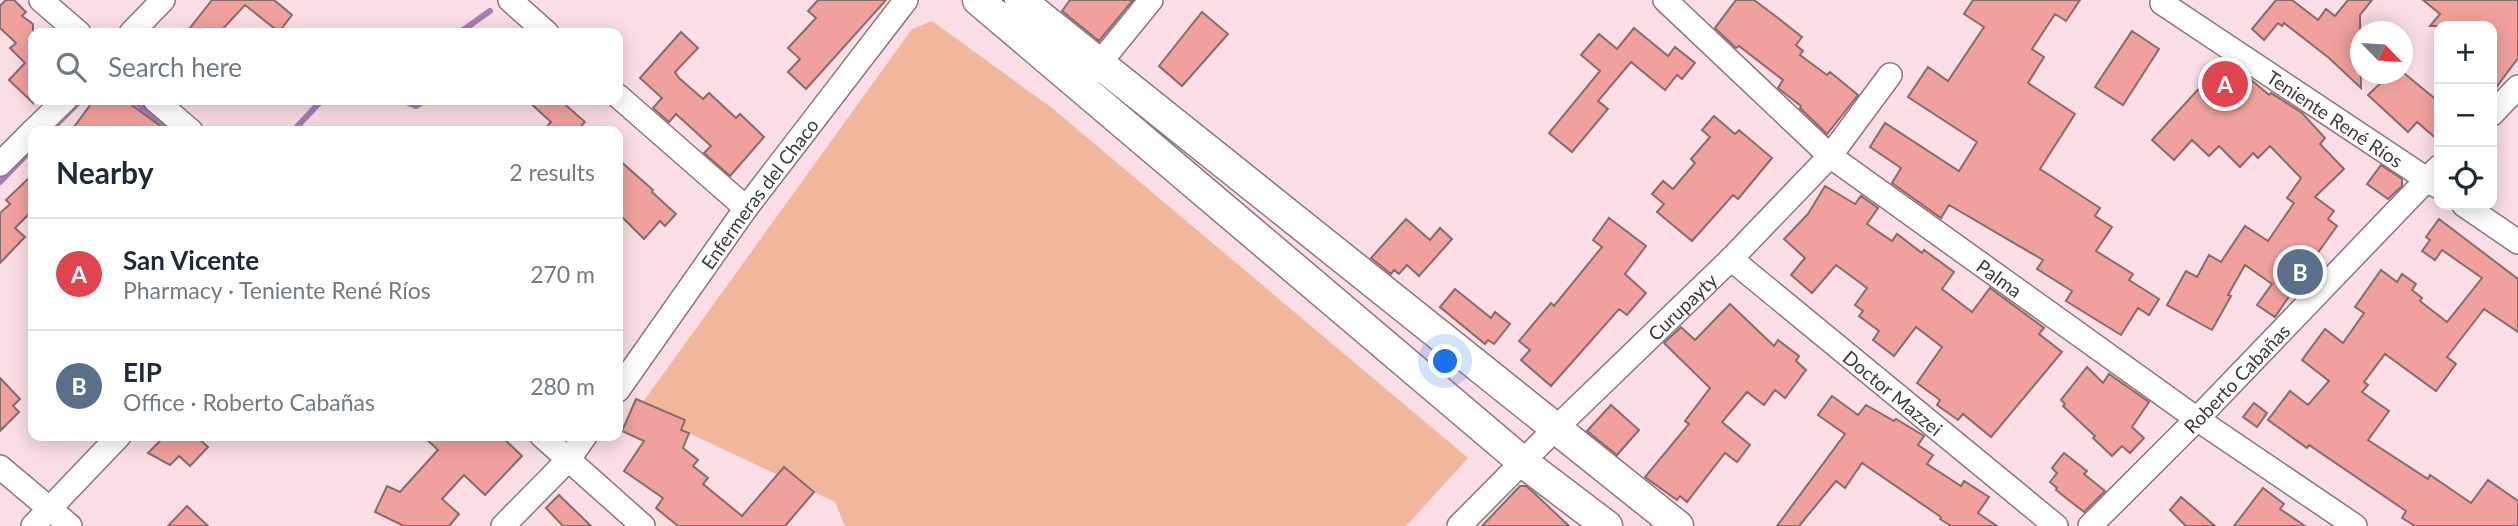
<!DOCTYPE html>
<html lang="en">
<head>
<meta charset="utf-8">
<style>
  :root { --surface:#fff; --page:#f6f6f7; --text:#1f2937; --muted:#747a83; --line:#e0e1e3; --accent:#7c3aed }
  body { margin:0; font-family:Lato,sans-serif; background:var(--page); color:var(--text) }
  .controls { position:absolute; right:21px; top:21px; display:grid; overflow:hidden; border-radius:14px; box-shadow:0 4px 18px #0003 }
  .controls button { width:63px; height:63px; display:grid; place-items:center; padding:0; border:0; border-bottom:2px solid var(--line); background:var(--surface); color:var(--text); font:35px sans-serif }
  .compass { position:absolute; left:2350px; top:21px; width:63px; height:63px; border-radius:50%; background:var(--surface); box-shadow:0 4px 18px #0003; rotate:115deg }
  .you { position:absolute; left:1446px; top:362px; width:24px; height:24px; margin:-18px; border:5px solid #fff; border-radius:50%; background:#1a73e8; box-shadow:0 0 0 10px #1a73e833 }
  .badge { display:grid; place-items:center; width:46px; height:46px; border-radius:50%; background:var(--accent); color:#fff; font-size:23px; font-weight:700 }
  .pin { position:absolute; translate:-50% -50%; border:4px solid #fff; box-shadow:0 2px 7px #0006 }
  .list { margin:0; padding:0; list-style:none }
  h2 { display:flex; justify-content:space-between; align-items:center; height:91px; margin:0; padding:0 28px; font-size:30px }
  h2 small { font-size:23px; font-weight:400; color:var(--muted) }
  .list li { display:grid; grid-template-columns:46px 1fr auto; gap:21px; align-items:center; box-sizing:border-box; height:112px; padding:0 28px; border-top:2px solid var(--line) }
  .list b { display:block; font-size:26px; white-space:nowrap }
  .list p { margin:0; font-size:23px; white-space:nowrap; color:var(--muted) }
  .list em { font-size:23px; font-style:normal; color:var(--muted) }
  .icon { flex:none; width:38px; height:38px; fill:none; stroke:currentColor; stroke-width:2; stroke-linecap:round; stroke-linejoin:round }
  .map { position:relative; flex:none; width:2518px; height:526px; overflow:hidden }
  .search { position:absolute; background:var(--surface); box-shadow:0 4px 18px #0003; left:28px; top:28px; width:595px; height:77px; display:flex; align-items:center; gap:18px; box-sizing:border-box; padding:0 24px; border-radius:14px; color:var(--muted); font-size:26px }
  .panel { position:absolute; background:var(--surface); box-shadow:0 4px 18px #0003; left:28px; top:126px; width:595px; height:315px; border-radius:14px }
  .map>svg:first-child { display:block }
</style>
</head>
<body>
<div class="map">
<svg width="2518" height="526" viewBox="0 0 2518 526">
  <rect width="100%" height="100%" fill="#fadde5"/>
  <path fill="#f1b79d" d="M932,21l120,87 416,350 -62,68h-561l-10,-24 -197,-93 274,-380z"/>
  <g fill="none" stroke-linecap="round" stroke-linejoin="round">
    <path stroke="#a57db7" stroke-width="6" d="M459,33l31,-22
      M133,100l38,31
      M402,100l14,6 10,-6
      M50,131l31,-31
      M293,131l29,-31
      M0,182l33,-34"/>
  </g>
  <path fill="#f1a19d" stroke="#866c6a" stroke-width="2" d="M6,0h8l12,12 -4,4 11,8v79l-24,-23 16,-17 -15,-15 6,-5 -16,-15v-22z
    M212,0h62l18,15 -13,17 -34,-27 -26,28h-33z
    M818,0h68l-80,89 -18,-17 12,-13 -12,-11 28,-30 -8,-7z
    M1070,0h63l-34,41 -37,-30z
    M1736,0h18l24,18 24,19 -6,8 7,6 -3,4 27,20 3,-3 28,23 -31,39 -27,-26 1,-2 -23,-18 5,-8 -44,-34 -3,2 -21,-20z
    M1973,0h107l-14,21 -11,-7 -23,35 12,8 -16,26 47,31 -35,55 60,39 -5,8 17,11 -16,24 37,23 -4,6 30,19 -10,16 -11,-7 -17,27 -55,-34 6,-10 -35,-22 6,-9 -94,-55 -8,13 -49,-35 9,-15 -31,-21 15,-24 74,48 18,-29 -69,-45 20,-30 20,14 36,-54 -20,-13z
    M2276,0h16l26,20 8,-11 9,7 13,-16h24l-12,15 1,73 -32,-30 -45,-35 -2,3 -4,-3 -14,17 -12,-11z
    M2423,0h95v58l-26,35v-67h-62l10,-12z
    M1202,12l26,22 -46,52 -23,-20z
    M1634,28l34,28 7,-9 20,16 -13,16 -5,-4 -12,15 -34,-28 -33,39 10,8 -36,43 -23,-19 51,-62 -19,-16 18,-21 18,15z
    M2132,31l27,18 -36,56 -28,-18z
    M681,32l17,16 -23,24 4,6 24,21 6,-6 27,25 4,-4 24,23 -34,39 -26,-23 7,-7 -35,-32 -7,8 -16,-14 9,-10 -22,-20z
    M2224,61l25,17 20,17 2,-2 31,20 23,25 -5,6 24,25 -29,28 19,14 -6,8 9,7 -30,42 4,3 -9,14 -4,-2 -23,34 -18,-12 15,-21 -27,-19 -17,30 3,1 -19,34 -45,-25 19,-34 11,6 12,-22 12,7 24,-36 23,15 26,-38 -7,-5 14,-20 -31,-32 -12,12 -5,-5 -13,14 -21,-21 -10,10 -17,-16 -18,20 -22,-20z
    M2390,74h15l34,28v39l-22,-19 -9,10 -40,-37z
    M94,100h31l42,31h-96z
    M527,100h33l25,22 -9,9h-33l8,-9z
    M1714,116l21,18 4,-4 33,28 -34,41 -5,-4 -41,46 -35,-29 7,-8 -12,-10 11,-13 10,8 22,-26 -4,-4 19,-22 -8,-7z
    M618,159l35,31 -1,2 24,22 -11,12 -5,-5 -16,18 -26,-26z
    M2381,165l21,14v7l-14,13 -21,-15z
    M33,174v36l-18,18 10,9 -25,26v-50l10,-9 -4,-4z
    M1825,186l30,18 6,-8 17,12 -11,16 25,17 5,-7 25,19 2,-3 30,22 -12,17 30,23 18,-24 54,40 -5,6 23,18 -71,85 -28,-23 -5,6 -21,-15 3,-5 -23,-17 25,-36 -26,-20 -22,29 -21,-16 6,-9 -20,-15 4,-5 -8,-6 12,-17 -31,-23 -24,28 -21,-18 14,-17 -21,-19 24,-25z
    M1609,218l37,28 -21,28 21,19 -19,22 -8,-6 -68,77 -30,-26 9,-10 -11,-9 32,-38 3,3 48,-59 -9,-7z
    M1406,219l24,21 10,-12 12,11 -33,37 -12,-11 -8,9 -5,-4 -3,4 -20,-16z
    M2439,219l79,60v53l-34,-23 -37,48 9,7 -20,27 -51,-37 -21,28 4,3 -6,7 27,19 -21,29 60,39 2,-4 41,28 17,-23 30,21v25h-103l-13,-8 4,-7 -97,-66 -2,3 -39,-28 22,-29 18,14 21,-24 -27,-21 23,-31 18,14 21,-30 -9,-6 26,-37 16,12 5,-8 14,10 -4,6 10,8 -2,3 27,21 35,-44 -40,-28 -7,10 -13,-9 8,-11 -4,-3z
    M1455,289l36,29 4,-6 15,12 -16,20 -6,-4 -3,4 -45,-37z
    M1730,304l44,42 4,-6 21,16 -3,5 10,9 -21,28 -10,-8 -11,15 -17,-13 -25,30 28,23 -13,17 -12,-9 -38,49 -7,-6 -3,4 -32,-23 44,-53 -4,-3 25,-33 -46,-45 17,-16 14,13z
    M2087,367l16,16 6,-9 40,28 -17,25 12,11 -14,15 -8,-7 -10,10 -19,-18 2,-2 -32,-30 2,-2 -4,-4z
    M0,378l20,21 -7,7 6,6 -19,19z
    M1832,396l26,19 8,-10 28,16 2,-2 28,17 -6,9 15,10 -6,9 34,22 3,-5 25,16 -11,16 19,13h-46l-11,-7 1,-2 -79,-54 -17,25 -9,-7 -37,45h-22l68,-92 -27,-19z
    M636,399l49,21 -4,10 8,3 -6,15 15,12 -5,6 15,12 -5,6 39,32 42,-49 30,25 -29,34h-107l-22,-18 7,-10 -39,-27 20,-30 -22,-10z
    M2254,403l13,10 -10,14 -14,-10z
    M1611,405l28,25 -22,25 -30,-24z
    M165,436h31l12,11 -18,19 -11,-10 -9,9 -22,-12z
    M423,436h78l21,20 -37,39 -21,-20 -22,24 17,15 -10,12h-45l-29,-14 12,-26 13,6 38,-42z
    M2064,453l23,18 -3,3 21,17 -21,21 -28,-22 1,-2 -7,-6 7,-9 -5,-5z
    M1520,486h6l7,6 36,34h-87z
    M2263,488l21,16 -4,5 25,17h-71z
    M559,495l32,31h-28l-17,-18z
    M2181,497l34,29h-29l-16,-16z
    M187,506l21,20h-40z"/>
  <g fill="none" stroke-linecap="round" stroke-linejoin="round">
    <g stroke="#8f757c" stroke-width="26">
      <g id="minor">
        <path d="M41,0l38,33"/>
        <path d="M510,0l37,33"/>
        <path id="s1" d="M1665,0l165,156 367,263 158,107"/>
        <path id="s2" d="M2162,3l275,183"/>
        <path d="M131,33l32,-33"/>
        <path d="M1089,76l62,-76"/>
        <path d="M618,96l128,112"/>
        <path d="M155,100l36,31"/>
        <path d="M2492,114l26,-27"/>
        <path d="M33,131l32,-31"/>
        <path d="M0,164l33,-33"/>
        <path d="M2464,205l54,37"/>
        <path id="s3" d="M1731,259l325,267"/>
        <path id="s4" d="M618,390l128,-182 160,-208"/>
        <path d="M542,436l101,90"/>
        <path d="M0,467l70,59"/>
        <path d="M33,526l86,-90"/>
        <path d="M503,526l66,-67 16,-23"/>
        <path id="s5" d="M1459,526l96,-97 176,-170 99,-103 60,-81"/>
        <path id="s6" d="M2090,526l107,-107 242,-252"/>
      </g>
    </g>
    <g stroke="#8f757c" stroke-width="33">
      <path id="major" d="M978,0l546,463 83,63
        M1020,0l658,526"/>
    </g>
    <use href="#minor" stroke="#fff" stroke-width="23"/>
    <use href="#major" stroke="#fff" stroke-width="30"/>
  </g>
  <g text-anchor="middle" dominant-baseline="central" stroke-width="5" stroke-linejoin="round" paint-order="stroke">
    <g font-size="19" fill="#42373a" stroke="#fadde5">
      <text stroke="none"><textPath href="#s2" startOffset="208">Teniente René Ríos</textPath></text>
      <text stroke="none"><textPath href="#s4" startOffset="242">Enfermeras del Chaco</textPath></text>
      <text stroke="none"><textPath href="#s1" startOffset="436">Palma</textPath></text>
      <text stroke="none"><textPath href="#s5" startOffset="313">Curupayty</textPath></text>
      <text stroke="none"><textPath href="#s6" startOffset="208">Roberto Cabañas</textPath></text>
      <text stroke="none"><textPath href="#s3" startOffset="210">Doctor Mazzei</textPath></text>
    </g>
  </g>
</svg>
<div class="controls">
<button>+</button>
<button>−</button>
<button><svg class="icon" aria-label="locate" viewBox="0 0 24 24"><circle cx="12" cy="12" r="6"/><path d="M12 2v4M12 18v4M2 12h4M18 12h4"/></svg></button>
</div>
<svg class="compass" viewBox="-18 -18 36 36"><path d="M0-13l5 13h-10z" fill="#e53935"/><path d="M0 13l5-13h-10z" fill="#747a83"/></svg>
<div class="you"></div>
<div class="pin badge" style="left:2225px;top:84px;background:#e0444e">A</div>
<div class="pin badge" style="left:2300px;top:272px;background:#5c6f8a">B</div>
<div class="search"><svg class="icon" aria-label="search" viewBox="0 0 24 24"><circle cx="10" cy="10" r="6"/><path d="M15 15l6 6"/></svg>Search here</div>
<section class="panel">
<h2>Nearby<small>2 results</small></h2>
<ul class="list">
<li><span class="badge" style="background:#e0444e">A</span><div><b>San Vicente</b><p>Pharmacy · Teniente René Ríos</p></div><em>270 m</em></li>
<li><span class="badge" style="background:#5c6f8a">B</span><div><b>EIP</b><p>Office · Roberto Cabañas</p></div><em>280 m</em></li>
</ul>
</section>
</div>
</body>
</html>
